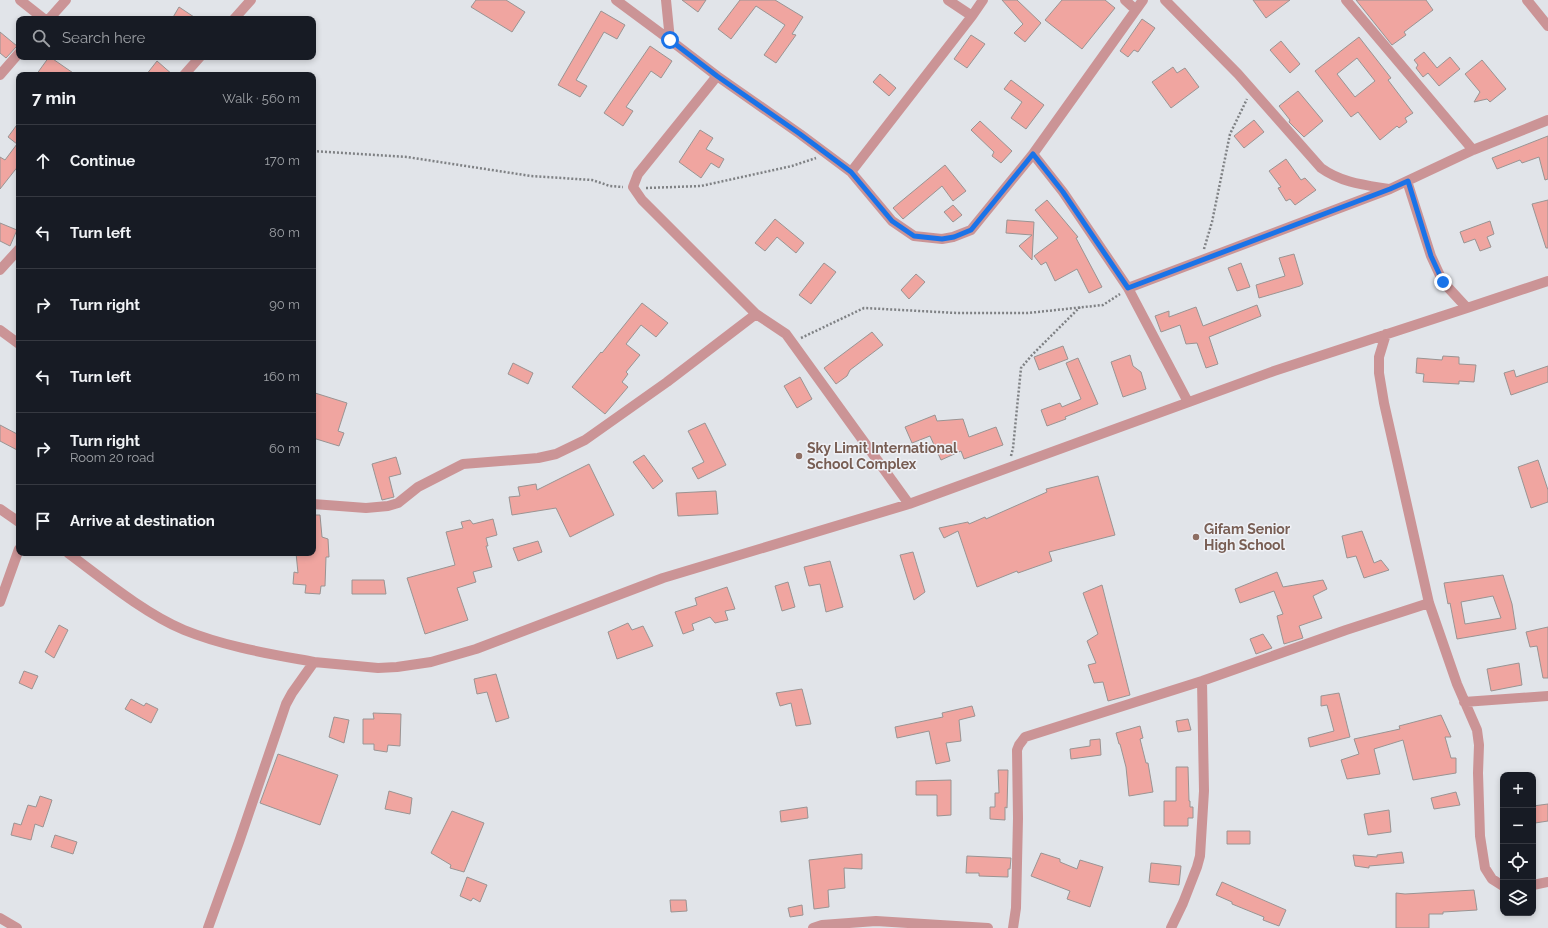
<!DOCTYPE html>
<html lang="en">
<head>
<meta charset="utf-8">
<style>
  :root { --surface:#171b24; --page:#20242c; --text:#f1f3f6; --muted:#9ea1a6; --line:#363941 }
  body { margin:0; font-family:Raleway,sans-serif; background:var(--page); color:var(--text) }
  .controls { position:absolute; right:12px; bottom:12px; display:grid; overflow:hidden; border-radius:8px; box-shadow:0 2px 6px #0003 }
  .controls button { width:36px; height:36px; display:grid; place-items:center; padding:0; border:0; border-bottom:1px solid var(--line); background:var(--surface); color:var(--text); font:20px sans-serif }
  .stop { position:absolute; width:12px; height:12px; margin:-9px; border:3px solid #1a73e8; border-radius:50%; background:#fff }
  .stop.end { background:#1a73e8; border-color:#fff; box-shadow:0 1px 4px #0008 }
  .list { margin:0; padding:0; list-style:none }
  h2 { display:flex; justify-content:space-between; align-items:center; height:52px; margin:0; padding:0 16px; font-size:17px }
  h2 small { font-size:13px; font-weight:400; color:var(--muted) }
  .list li { display:grid; grid-template-columns:26px 1fr auto; gap:12px; align-items:center; box-sizing:border-box; height:72px; padding:0 16px; border-top:1px solid var(--line) }
  .list b { display:block; font-size:15px; white-space:nowrap }
  .list p { margin:0; font-size:13px; white-space:nowrap; color:var(--muted) }
  .list em { font-size:13px; font-style:normal; color:var(--muted) }
  .icon { flex:none; width:22px; height:22px; fill:none; stroke:currentColor; stroke-width:2; stroke-linecap:round; stroke-linejoin:round }
  .map { position:relative; flex:none; width:1548px; height:928px; overflow:hidden }
  .search { position:absolute; background:var(--surface); box-shadow:0 2px 6px #0003; left:16px; top:16px; width:300px; height:44px; display:flex; align-items:center; gap:10px; box-sizing:border-box; padding:0 14px; border-radius:8px; color:var(--muted); font-size:15px }
  .panel { position:absolute; background:var(--surface); box-shadow:0 2px 6px #0003; left:16px; top:72px; width:300px; height:484px; border-radius:8px }
  .map>svg:first-child { display:block }
</style>
</head>
<body>
<div class="map">
<svg width="1548" height="928" viewBox="0 0 1548 928">
  <rect width="100%" height="100%" fill="#e1e4e9"/>
  <path fill="#f0a5a0" stroke="#9a9493" fill-rule="evenodd" d="M476,0h30l19,12 -13,20 -41,-25z
    M682,0h24l-8,12z
    M740,0h35l28,17 -11,17 4,1 -20,28 -12,-8 21,-30 -29,-19 -25,33 -13,-10z
    M1002,0h15l24,23 -16,19 -11,-9 9,-9z
    M1062,0h43l10,8 -33,41 -37,-29z
    M1253,0h37l-24,18z
    M1356,0h70l7,10 -29,22 2,3 -14,10z
    M179,7l18,12h-25z
    M601,11l24,14 -8,14 -13,-7 -28,48 11,6 -7,11 -22,-12z
    M1142,19l13,9 -17,24 -4,-2 -6,7 -8,-6z
    M0,32l17,14 -11,12 -6,-5z
    M971,35l14,9 -18,24 -13,-9z
    M1359,37l32,41 -3,2 25,33 -8,5 2,4 -8,6 -2,-2 -17,14 -22,-28 -7,5 -36,-46zM1357,58l18,23 -20,16 -18,-23z
    M1281,41l19,23 -10,9 -20,-23z
    M650,46l22,15 -11,17 -10,-7 -25,36 7,4 -10,15 -19,-13z
    M1424,52l13,16 13,-11 10,12 -21,17 -11,-13 -5,4 -7,-9 2,-3 -4,-5z
    M49,57h1l26,18h-40z
    M1482,60l24,29 -16,13 -3,-3 -13,3 6,-10 -15,-18z
    M157,61l16,14h-27z
    M1173,67l4,6 8,-5 14,19 -28,21 -19,-26z
    M880,74l16,14 -7,8 -16,-14z
    M1011,80l33,25 -18,24 -15,-11 11,-16 -18,-13z
    M1298,91l25,30 -19,16 -15,-15 1,-2 -11,-14z
    M1254,120l10,12 -20,16 -10,-12z
    M980,121l32,30 -11,12 -9,-7 2,-4 -23,-22z
    M19,122v43l-19,24v-32l5,3 12,-16 -9,-7z
    M700,130l13,8 -7,11 18,10 -5,9 -8,-5 -10,15 -22,-16z
    M1548,136v43l-3,1 -6,-23 -17,6 -2,-3 -23,9 -5,-11z
    M1286,159l15,21 4,-2 11,12 -21,15 -5,-6 -4,2 -8,-13 3,-1 -12,-16z
    M945,165l21,26 -13,10 -11,-15 -39,33 -10,-11z
    M1047,200l31,37 -2,1 26,49 -13,6 -12,-24 -22,12 -9,-19 -5,3 -7,-9 24,-18 -23,-28z
    M1548,200v48h-2l-14,-44z
    M953,205l9,10 -9,7 -9,-10z
    M775,219l29,24 -8,10 -19,-16 -12,14 -10,-8z
    M1007,220l27,2 -2,38 -13,-14 13,-11 -26,-2z
    M1490,221l4,13 -7,3 4,10 -11,4 -5,-12 -11,4 -4,-11z
    M0,223l17,7 -7,16 -10,-5z
    M1294,254l9,30 -3,2 -41,12 -3,-13 29,-9 -6,-18z
    M824,263l12,9 -25,32 -12,-9z
    M1241,263l9,24 -13,4 -9,-23z
    M916,274l9,8 -16,17 -8,-9z
    M642,303l26,20 -12,14 -15,-12 -15,19 14,11 -14,17 2,2 -6,8 6,5 -23,27 -33,-27 29,-35 1,1z
    M1257,305l4,11 -52,21 9,27 -12,4 -9,-25 -11,1 -6,-19 -19,7 -6,-16 14,-5v6l27,-10 7,19z
    M872,332l11,13 -33,25 -3,6 -11,8 -12,-16z
    M1063,346l5,13 -29,11 -5,-13z
    M1130,355l3,11 8,6 5,17 -23,8 -12,-35z
    M1443,356l16,1v7l17,1 -2,17 -15,-1v3l-36,-2 1,-8 -8,-1 1,-15 25,2z
    M1078,358l20,46 -33,13 1,2 -19,7 -6,-16 19,-7 2,4 19,-8 -15,-36z
    M513,363l20,10 -5,11 -20,-10z
    M1548,366v16l-37,13 -7,-22 10,-3 2,7z
    M800,377l12,22 -15,9 -13,-22z
    M315,393l32,10 -9,28 6,2 -5,13 -26,-8v-38z
    M935,415l2,6 26,-2 6,18 27,-10 7,18 -39,14 -3,-8 -20,9 -11,-24 -18,7 -7,-16z
    M705,423l21,42 -28,14 -6,-11 12,-6 -16,-31z
    M0,425l19,10v16l-19,-10z
    M644,455l19,26 -10,8 -20,-27z
    M396,457l5,17 -12,3 5,20 -12,3 -10,-36z
    M1538,460l10,30v12l-17,6 -13,-41z
    M589,464l25,51 -44,22 -14,-29 -44,7 -3,-18 11,-1 -2,-9 18,-3 1,6z
    M1098,476l17,59 -66,17 3,9 -34,12 -1,-2 -40,16 -19,-56 -14,7 -5,-10 29,-6 1,2 16,-7 1,2 61,-27 -1,-3z
    M716,491l2,23 -40,2 -2,-23z
    M313,515h7l2,22 6,2 1,18h-3l-1,29h-4l-1,8 -15,-1 1,-8 -13,-1 1,-12 4,1 -2,-20h17z
    M493,519l4,16 -11,3 2,8h-2l6,21 -19,5 3,10 -19,6 11,32 -43,14 -18,-56 48,-13 -9,-33 17,-4 -2,-6 9,-2 3,4z
    M1362,531l12,32 7,-3 8,10 -25,8 -8,-22 -9,2 -5,-22z
    M538,541l4,11 -24,9 -5,-13z
    M913,552l12,40 -11,8 -14,-45z
    M830,561l13,46 -17,5 -6,-28 -11,2 -5,-19z
    M1277,572l6,15 40,-7 4,9 -14,7 9,22 -23,8 4,12 -19,6 -7,-28 6,-2 -9,-23 -34,12 -5,-14z
    M1503,575l9,29 4,25 -59,10 -7,-36 -2,1 -4,-21zM1493,596l8,22 -36,6 -4,-22z
    M352,580h32l2,14h-34z
    M788,582l7,25 -13,4 -7,-25z
    M1102,585l28,110 -22,6 -5,-19 -9,1 -6,-18 8,-2 -9,-22 11,-7 -15,-41z
    M727,587l8,22 -10,2 3,9 -13,3 -5,-6 -18,7 2,6 -11,4 -8,-22 22,-7 -2,-7z
    M628,623l4,7 11,-4 10,20 -36,13 -9,-27z
    M59,625l9,5 -14,28 -9,-6z
    M1548,627v51h-5l-6,-32 -7,1 -4,-15z
    M1263,634l9,14 -16,6 -6,-15z
    M1519,663l3,22 -31,6 -4,-22z
    M24,671l14,5 -6,13 -13,-6z
    M496,674l13,44 -13,4 -9,-30 -10,2 -3,-15z
    M802,689l9,35 -15,2 -5,-23 -11,3 -4,-13z
    M1339,693l11,44 -40,10 -2,-9 26,-7 -7,-26 -6,1v-10z
    M131,699l13,7 2,-3 12,6 -7,14 -26,-14z
    M972,706l3,10 -16,4 2,21 -15,2 4,18 -14,3 -7,-33 -32,7 -2,-11 48,-10 -1,-4z
    M373,713l28,1 -1,32 -12,-1 -1,7 -13,-2v-6h-11v-25h11z
    M1441,715l10,22h-6l6,21h5v15l-43,7 -10,-40 -29,9 6,25 -33,5 -6,-19 18,-6 -5,-15 46,-10 -1,-3z
    M334,717l15,3 -5,23 -15,-6z
    M1188,719l3,11 -13,2 -2,-11z
    M1140,726l3,12 -3,1 6,24h2l5,29 -24,4 -3,-29 -6,-23h-1l-3,-11z
    M1100,739l1,16 -30,4 -1,-10 20,-3v-6z
    M278,754l60,21 -18,50 -60,-22z
    M1176,767h12l1,34h1v6h3v11h-5v8h-24v-25h12z
    M998,770h10l-1,38 -2,-1v13l-15,-1v-12h5v-14h4z
    M951,780v35l-14,1v-21h-21v-14z
    M389,791l23,7 -2,16 -25,-5z
    M1456,792l4,13 -26,4 -3,-11z
    M40,796l12,4 -9,27 -8,-3 -4,16 -20,-5 3,-12 7,2 7,-20 8,2z
    M1548,804v17l-13,2 -2,-17z
    M807,807l1,11 -27,4 -1,-11z
    M1389,810l2,22 -23,3 -4,-21z
    M452,811l32,12 -20,49 -14,-4 1,-3 -20,-12z
    M1227,831h23v13h-23z
    M55,835l22,7 -4,12 -22,-7z
    M1402,852l2,11 -35,3v2l-14,-2 -2,-11 24,2v-2z
    M1041,853l19,6v3l17,7 3,-9 23,7 -13,40 -23,-8 3,-8 -39,-15z
    M862,854v15l-18,-1 1,20 -17,2 1,17 -15,2 -5,-49z
    M967,856l44,2 -1,11h-2v8l-29,-1v-3h-13z
    M1151,863l30,3 -2,19 -30,-3z
    M467,877l20,8 -7,17 -7,-4 -2,3 -11,-5z
    M1222,882l64,28 -7,16 -16,-6 1,-3 -32,-13v-2l-16,-7z
    M1474,890l3,20 -34,2v2h-14v14h-33v-35l9,1z
    M670,900h16l1,11 -16,1z
    M802,905l1,10 -13,2 -2,-9z"/>
  <g fill="none" stroke-linecap="round" stroke-linejoin="round">
    <path stroke="#7f8184" stroke-width="2.5" stroke-dasharray="2 2" stroke-linecap="butt" d="M313,151l94,6 124,19 61,4 18,6 13,1
      M646,188l55,-2 91,-20 24,-8
      M1204,249l8,-27 18,-88 17,-35
      M801,338l63,-30 93,5h71l75,-8 17,-11
      M1011,456l2,-8 8,-80 11,-13 48,-48"/>
    <path stroke="#cb9496" stroke-width="10" d="M20,0l24,19
      M616,0l54,40 47,36 83,58 51,38 41,49 22,15 28,3 11,-2 18,-7 62,-76 110,-154
      M666,0l4,40
      M948,0l24,16
      M1125,0l11,10
      M1165,0l73,74 83,94c21,15 44,17 68,21
      M1346,0l127,150
      M1527,0l21,26
      M49,19l17,-19
      M234,19l17,-19
      M0,75l19,-22
      M184,75l16,-18
      M717,76l-79,98 -5,13 9,13 114,114 30,20 123,170
      M1033,154l30,38 65,96 262,-99 83,-39 75,-30
      M851,172l121,-156 11,-16
      M1407,181l24,75 12,26 24,26 81,-27
      M0,270l19,-21
      M1128,288l60,114
      M0,330l19,14
      M1386,334l-7,23v16l5,30 45,200 28,81 20,46 2,15 -1,28 2,63 5,32 7,11 11,7
      M313,504l53,4 22,-2 10,-3 20,-16 45,-23 75,-6 18,-4 29,-14 82,-58 89,-68
      M0,509l19,13
      M68,553c35,26 76,60 116,77 42,17 87,24 130,32
      M0,602l19,-53
      M1464,702l84,-6
      M1533,885l15,-3
      M0,918l17,10
      M208,928l31,-86 47,-138 6,-11 22,-31 64,6 19,-1 34,-5 45,-13 187,-71 246,-74 365,-133 193,-63
      M813,928l9,-3 54,-4 112,7
      M1013,928l3,-20 2,-90 -1,-68 2,-5 6,-8 177,-56 144,-51 83,-27
      M1171,928l12,-25 14,-36 3,-11 4,-65 -2,-110"/>
  </g>
  <g fill="none" stroke-linecap="round" stroke-linejoin="round">
    <path stroke="#1a73e8" stroke-width="5" d="M670,40l47,36 83,58 51,38 41,49 22,15 28,3 12,-2 17,-7 62,-76 30,38 65,96 262,-99 18,-8 23,75 12,26"/>
  </g>
  <g fill="#8d6e63" stroke="#eff1f6" stroke-width="1.5">
    <circle cx="799" cy="456" r="4"/>
    <circle cx="1196" cy="537" r="4"/>
  </g>
  <g text-anchor="middle" dominant-baseline="central" stroke-width="3" stroke-linejoin="round" paint-order="stroke">
    <g font-size="14" font-weight="bold" fill="#785e54" stroke="#eff1f6" text-anchor="start">
      <text x="807" y="448">Sky Limit International<tspan x="807" dy="16">School Complex</tspan></text>
      <text x="1204" y="529">Gifam Senior<tspan x="1204" dy="16">High School</tspan></text>
    </g>
  </g>
</svg>
<div class="controls">
<button>+</button>
<button>−</button>
<button><svg class="icon" aria-label="locate" viewBox="0 0 24 24"><circle cx="12" cy="12" r="6"/><path d="M12 2v4M12 18v4M2 12h4M18 12h4"/></svg></button>
<button><svg class="icon" aria-label="layers" viewBox="0 0 24 24"><path d="M12 4l9 5-9 5-9-5zM3 14l9 5 9-5"/></svg></button>
</div>
<div class="stop" style="left:670px;top:40px"></div>
<div class="stop end" style="left:1443px;top:282px"></div>
<div class="search"><svg class="icon" aria-label="search" viewBox="0 0 24 24"><circle cx="10" cy="10" r="6"/><path d="M15 15l6 6"/></svg>Search here</div>
<section class="panel">
<h2>7 min<small>Walk · 560 m</small></h2>
<ul class="list">
<li><svg class="icon" aria-label="ahead" viewBox="0 0 24 24"><path d="M12 20V5M6 11l6-6 6 6"/></svg><div><b>Continue</b></div><em>170 m</em></li>
<li><svg class="icon" aria-label="left" viewBox="0 0 24 24"><path d="M17 20v-9H6M10 6l-5 5 5 5"/></svg><div><b>Turn left</b></div><em>80 m</em></li>
<li><svg class="icon" aria-label="right" viewBox="0 0 24 24"><path d="M7 20v-9h11M14 6l5 5-5 5"/></svg><div><b>Turn right</b></div><em>90 m</em></li>
<li><svg class="icon" aria-label="left" viewBox="0 0 24 24"><path d="M17 20v-9H6M10 6l-5 5 5 5"/></svg><div><b>Turn left</b></div><em>160 m</em></li>
<li><svg class="icon" aria-label="right" viewBox="0 0 24 24"><path d="M7 20v-9h11M14 6l5 5-5 5"/></svg><div><b>Turn right</b><p>Room 20 road</p></div><em>60 m</em></li>
<li><svg class="icon" aria-label="arrive" viewBox="0 0 24 24"><path d="M6 21V4h12l-3 4 3 4H6"/></svg><div><b>Arrive at destination</b></div></li>
</ul>
</section>
</div>
</body>
</html>
